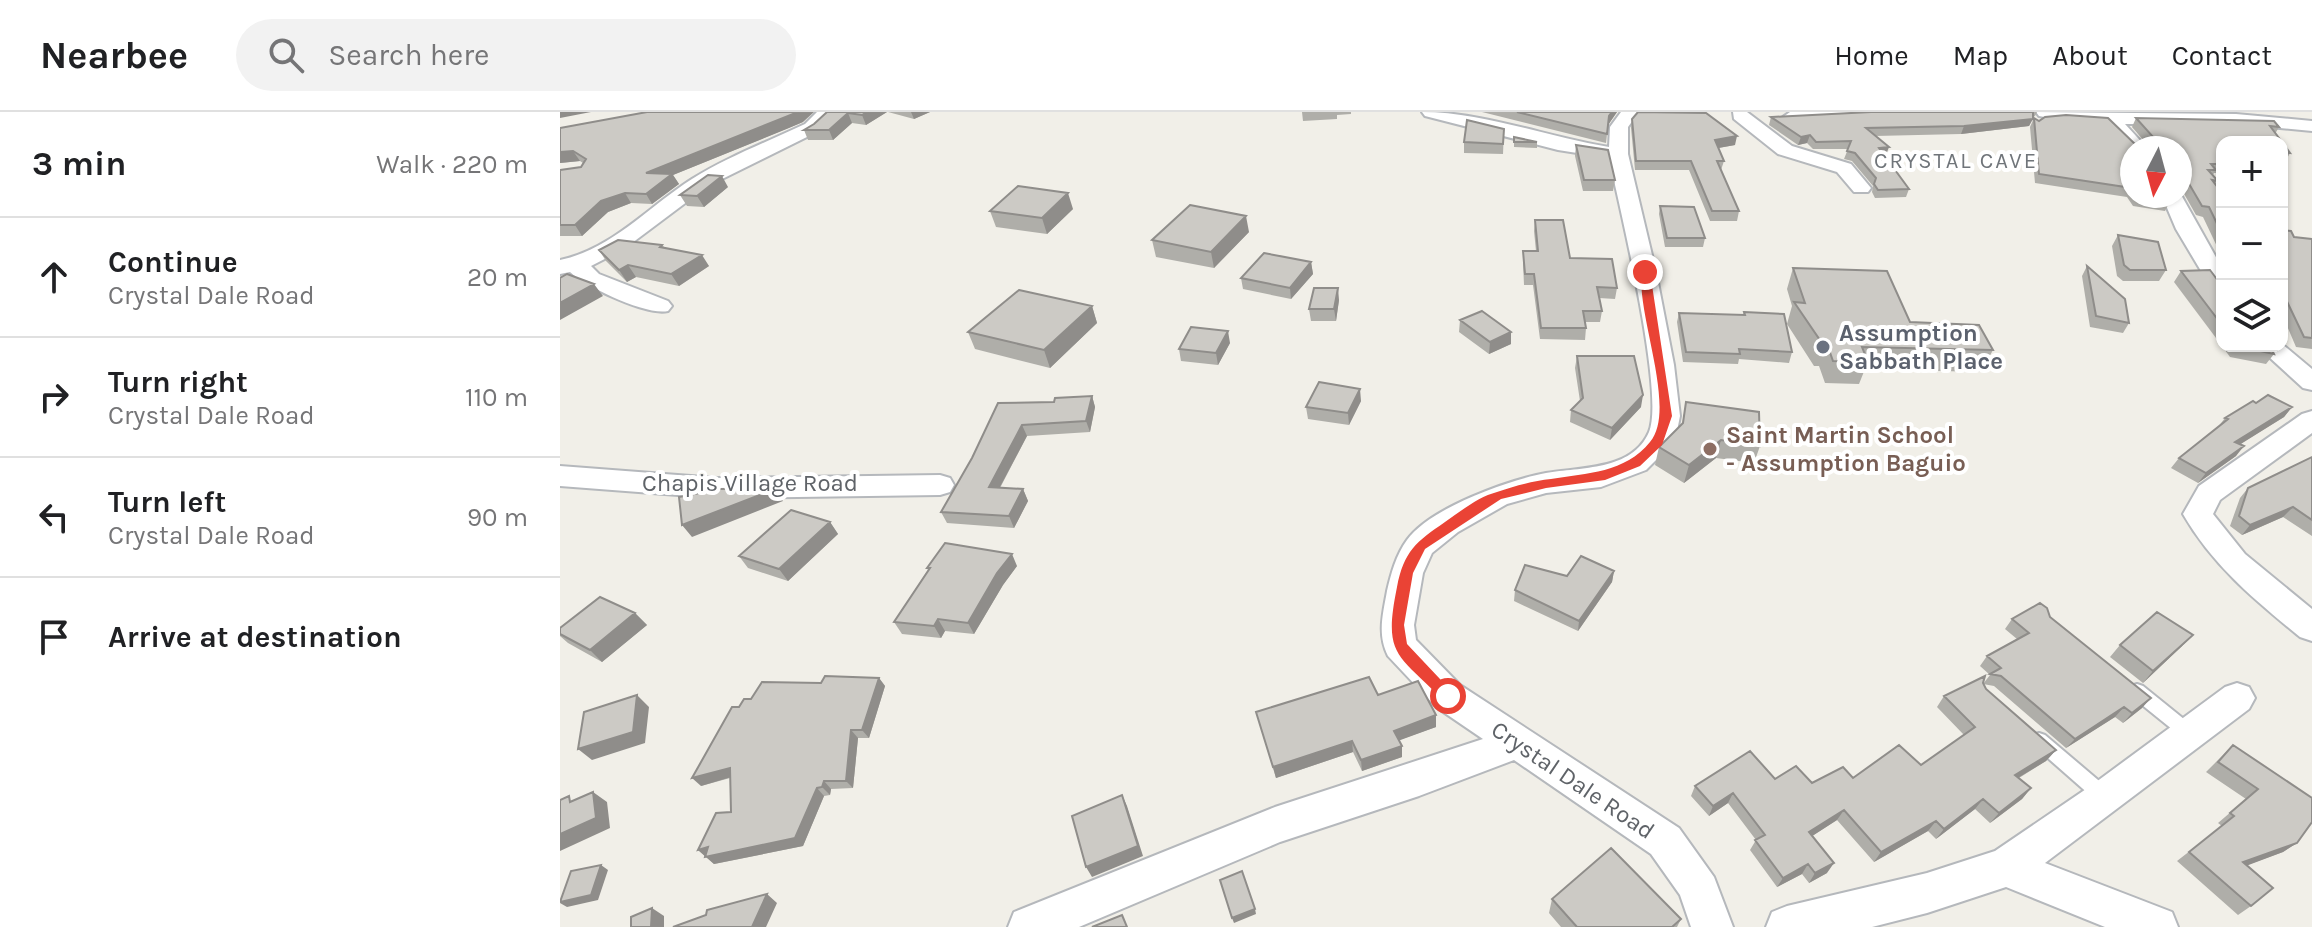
<!DOCTYPE html>
<html lang="en">
<head>
<meta charset="utf-8">
<style>
  :root { --surface:#fff; --page:#f2f2f2; --text:#202124; --muted:#757577; --line:#e0e0e0 }
  body { margin:0; font-family:Karla,sans-serif; background:var(--page); color:var(--text) }
  .controls { position:absolute; right:24px; top:24px; display:grid; overflow:hidden; border-radius:16px; box-shadow:0 2px 6px #0004 }
  .controls button { width:72px; height:72px; display:grid; place-items:center; padding:0; border:0; border-bottom:2px solid var(--line); background:var(--surface); color:var(--text); font:40px sans-serif }
  .compass { position:absolute; left:1560px; top:24px; width:72px; height:72px; border-radius:50%; background:var(--surface); box-shadow:0 2px 6px #0004; rotate:186deg }
  .stop { position:absolute; width:24px; height:24px; margin:-18px; border:6px solid #ea4335; border-radius:50%; background:#fff }
  .stop.end { background:#ea4335; border-color:#fff; box-shadow:0 2px 8px #0008 }
  .list { margin:0; padding:0; list-style:none }
  h2 { display:flex; justify-content:space-between; align-items:center; height:104px; margin:0; padding:0 32px; font-size:34px }
  h2 small { font-size:26px; font-weight:400; color:var(--muted) }
  .list li { display:grid; grid-template-columns:52px 1fr auto; gap:24px; align-items:center; box-sizing:border-box; height:120px; padding:0 32px; border-top:2px solid var(--line) }
  .list b { display:block; font-size:30px; white-space:nowrap }
  .list p { margin:0; font-size:26px; white-space:nowrap; color:var(--muted) }
  .list em { font-size:26px; font-style:normal; color:var(--muted) }
  .icon { flex:none; width:44px; height:44px; fill:none; stroke:currentColor; stroke-width:2; stroke-linecap:round; stroke-linejoin:round }
  .map { position:relative; flex:none; width:1752px; height:815px; overflow:hidden }
  header { display:flex; align-items:center; gap:48px; box-sizing:border-box; height:112px; padding:0 40px; background:var(--surface); border-bottom:2px solid var(--line) }
  header strong { font-size:38px }
  nav { display:flex; gap:44px; margin-inline-start:auto; font-size:28px }
  .search { width:560px; height:72px; background:var(--page); display:flex; align-items:center; gap:20px; box-sizing:border-box; padding:0 28px; border-radius:44px; color:var(--muted); font-size:30px }
  main { display:flex }
  aside { flex:1; background:var(--surface) }
  .map>svg:first-child { display:block }
</style>
</head>
<body>
<header>
<strong>Nearbee</strong>
<div class="search"><svg class="icon" aria-label="search" viewBox="0 0 24 24"><circle cx="10" cy="10" r="6"/><path d="M15 15l6 6"/></svg>Search here</div>
<nav><a>Home</a><a>Map</a><a>About</a><a>Contact</a></nav>
</header>
<main>
<aside>
<h2>3 min<small>Walk · 220 m</small></h2>
<ul class="list">
<li><svg class="icon" aria-label="ahead" viewBox="0 0 24 24"><path d="M12 20V5M6 11l6-6 6 6"/></svg><div><b>Continue</b><p>Crystal Dale Road</p></div><em>20 m</em></li>
<li><svg class="icon" aria-label="right" viewBox="0 0 24 24"><path d="M7 20v-9h11M14 6l5 5-5 5"/></svg><div><b>Turn right</b><p>Crystal Dale Road</p></div><em>110 m</em></li>
<li><svg class="icon" aria-label="left" viewBox="0 0 24 24"><path d="M17 20v-9H6M10 6l-5 5 5 5"/></svg><div><b>Turn left</b><p>Crystal Dale Road</p></div><em>90 m</em></li>
<li><svg class="icon" aria-label="arrive" viewBox="0 0 24 24"><path d="M6 21V4h12l-3 4 3 4H6"/></svg><div><b>Arrive at destination</b></div></li>
</ul>
</aside>
<div class="map">
<svg width="1752" height="815" viewBox="0 0 1752 815">
  <rect width="100%" height="100%" fill="#f1efe8"/>
  <g fill="none" stroke-linecap="round" stroke-linejoin="round">
    <g stroke="#b5b8bc" stroke-width="4">
      <path id="service" d="M1577,572l6,2 52,42 2,5 -2,5 -6,2 -6,-2 -52,-42 -2,-5 2,-5z
        M1479,621l6,2 66,56 3,6 -3,6 -6,2 -6,-2 -66,-58 -3,-5 3,-5z"/>
    </g>
    <g stroke="#b5b8bc" stroke-width="4">
      <path id="minor" d="M257,0h18v4l-18,16 -109,54 -84,63 -33,17 8,8 69,27 4,5 -4,5c-21,5 -82,-24 -98,-39l-10,2v-14c52,-11 88,-53 132,-81 35,-22 75,-37 113,-55z
        M862,0c62,0 125,25 187,35l1,-20 11,-15h18l-11,15v27l28,118 18,93 6,51 -3,15 -9,17 -22,22 -45,17 -55,6 -39,11 -49,28 -26,21 -9,20 -9,52 2,15 44,45 219,143 35,49 19,50h-42l-11,-32 -29,-41 -137,-94 -95,36 -139,46 -201,85h-71l6,-15 261,-105 208,-68 -47,-32 -48,-51c-11,-22 -5,-42 -1,-65 4,-17 9,-36 20,-51 23,-32 101,-60 139,-67 34,-6 86,-2 103,-41 16,-38 -29,-224 -40,-274l-51,-8 -133,-34z
        M1173,0h14l45,34 59,18 20,24 -3,4h-14l-17,-20 -59,-18 -44,-35z
        M1230,0h87l-9,5 -76,5 -9,-5z
        M1476,0l200,2 76,7v10l-76,-7h-111l22,24h-15v4l-27,-28h-23l-43,-8z
        M1620,81l42,75v25l-8,-2 -4,-5 -34,-57 -14,-33h18z
        M1722,232l30,25v21l-9,-2 -46,-42z
        M1752,299v22l-92,67 -7,14 32,40 67,55v32l-12,-4c-45,-37 -87,-71 -117,-123l16,-28 103,-72z
        M0,354l157,12 223,-3 10,3 4,7 -4,7 -10,3 -223,3 -157,-12z
        M1677,571l12,4 6,11 -6,11 -204,154 127,49 6,15h-73l-99,-40 -79,26 -55,14h-106l6,-15 15,-6 140,-33 68,-22 97,-66 133,-98z"/>
    </g>
    <use href="#service" fill="#fff" fill-rule="evenodd"/>
    <use href="#minor" fill="#fff" fill-rule="evenodd"/>
  </g>
  <path fill="#afaea9" d="M267,0h60l-21,13 -14,-2 -19,17h-25l-4,-10 10,-6z
    M328,0h42l-16,7z
    M742,0h49v2l-14,1v4l-34,2z
    M922,0h135l-9,13 -2,18z
    M1078,0h60v1l37,32 -17,3 6,13 -3,9 18,41 -2,10h-27l-21,-51h-54l-4,-42 1,-9z
    M1311,0h166l-2,4 -2,1 -4,9 -68,8 -86,2 11,19h-2l25,34 -3,8 -31,1 -3,-6 1,-6 -21,-25 -8,-2 4,-10h-35l-6,-6 -9,2 -29,-20 2,-8z
    M1474,6l5,3 98,25 7,-5 -12,-14 4,-9 143,9 -4,7 -53,8v31h-8l-1,2 5,6 -3,5 7,7v64l-19,-40 -7,-2 -13,-23h-3v-44h-48v48h37l1,5 -5,10 -32,-5 -6,-9 -92,-14 -5,-56z
    M243,10l-130,53 6,9 -27,20 -21,-1 -23,9 -26,24h-22v-66l21,-3 2,-4 -3,-2 -20,2v-35z
    M944,17l-1,25 -39,-1v-11z
    M954,25l23,5v6l-23,-1z
    M1722,30l8,11 -5,9h-3z
    M1016,33l39,35 -2,11h-30l-8,-35z
    M168,75l-24,20 -17,-1 -7,-11z
    M1100,94l45,32 -2,9h-38l-6,-33z
    M513,97l-26,25 -51,-7 -6,-16z
    M975,108l35,38 47,30 -2,11 -16,-1 3,13 -2,11h-15l1,6 -1,12 -45,-1 -7,-54h-9l-1,-23v-11h13l-2,-20z
    M1722,118l12,7 18,2v110l-16,-2 -14,-33z
    M689,120l-35,36 -58,-11 -4,-17z
    M1558,123l48,35 -7,11h-36l-6,-5 -5,-30z
    M102,133l2,2 45,19 -30,20 -43,-9 -9,5 -21,-21 -7,-11z
    M751,150l2,12 -22,25 -48,-10 -2,-11z
    M1527,154l42,57 -6,10 -33,-6 -8,-51z
    M1233,156l117,54 83,28 -12,22 -116,-3 -6,15 -34,-1 -6,-17h-5l-27,-42 5,-18 -5,-17z
    M1621,159l41,12v63l-48,-64z
    M779,188l-3,21h-25l-2,-12z
    M532,194l5,17 -47,45 -75,-19 -7,-17z
    M1184,200l48,40 -3,11 -50,-4 -1,5 -55,-2 -6,-40 2,-9 64,2z
    M900,208l51,12v12l-22,10 -30,-22z
    M670,231l-12,22 -37,-4 -2,-12z
    M1662,234h48l4,8 -8,10 -36,-7z
    M1017,244l64,51 -31,33 -40,-18 1,-12 9,-9 -5,-33z
    M532,284l3,11 -5,25 -63,4 -27,52 23,1 5,12 -14,27 -67,-5 -6,-11 31,-54 82,-56z
    M801,289l-12,24 -41,-6 -2,-12z
    M1126,290l74,44 -6,17 -38,-5 -32,25 -29,-18 4,-18 23,-22z
    M1696,291l36,4 -8,10 -44,27 -4,12 -38,27 -27,-15 8,-10 39,-31 7,-9z
    M1752,345v79l-29,-19 -41,18 -12,-9 10,-28 8,-10z
    M270,410l8,12 -50,47 -40,-13 -9,-12z
    M457,454l-14,19 -29,49 -29,-3 -4,7 -39,-4 -8,-12 34,-52 -1,-2z
    M1054,459l-2,11 -34,49 -64,-30 1,-11 52,-14z
    M75,501l12,12 -45,37 -34,-19 -8,-7v-8z
    M1490,505l92,91 -19,15 -8,-6 -49,31 -72,-62 -11,-2 3,5 70,61 -10,11 -27,17 12,10 -9,11 -32,24 -15,-14 -39,30 -8,-8 -54,31 -37,-42 -25,16 15,37 -18,10 -7,-9 -25,13 -27,-37 6,-10 -28,-37 -19,13 -18,-20 4,-10 80,-7 37,4 41,-5 68,-13 43,-30 -27,-28 7,-11 39,-12 7,-9 -10,-9 7,-10 30,-17 -12,-10 7,-10z
    M1560,533l62,1 -39,37 -33,-26z
    M319,566l6,8 -16,52h-11l-5,50 -22,1 -1,6 -6,1 -21,50 -89,18 -16,-14 33,-38 -1,-34 -29,8 50,-87 70,-16z
    M818,583l58,32 -37,13 3,17 -40,14 -9,-19 -77,26 -20,-66z
    M1673,633l64,98 -14,9 -36,13 4,41 -13,9 -61,-54 45,-35 -4,-3 28,-24 -40,-27z
    M992,787l129,20 -4,8h-116l-12,-14z"/>
  <path fill="#8f8d8a" d="M0,0h31l-31,6z
    M238,0h16l-11,10 -14,6 -116,47 6,9 -27,20 -6,-10v-21z
    M307,0h20l-21,13 -4,-10z
    M351,0h19l-16,7z
    M1052,0h5l-9,13 1,-9z
    M288,1l4,10 -19,17 -4,-10z
    M1473,7l-4,7 -68,8 3,-8z
    M1250,23l-3,8 -9,2 3,-8z
    M1177,24l-2,9 -22,4 2,-9z
    M1329,35l-3,8 -10,1 3,-8z
    M13,39l7,10 -20,2v-11z
    M162,64l6,11 -24,20 -7,-11z
    M65,81l6,10 -23,9 -26,24 -7,-11 26,-24z
    M508,81l5,16 -26,25 -5,-16z
    M686,104l3,16 -35,36 -3,-16z
    M142,143l7,11 -30,20 -8,-12z
    M751,150l2,12 -22,25 -1,-11z
    M68,153l8,12 -9,5 -8,-12z
    M34,172l9,12 -43,24v-17z
    M778,176l1,12 -3,21 -2,-12z
    M532,194l5,17 -47,45 -6,-18z
    M668,219l2,12 -12,22 -2,-12z
    M951,220v12l-22,10 1,-12z
    M800,277l1,12 -12,24 -1,-12z
    M1083,283l-2,12 -31,33 2,-12z
    M532,284l3,11 -5,25 -4,-11z
    M1732,295l-8,10 -56,35 7,-10z
    M462,313l5,11 -33,62 -5,-11z
    M1161,328l-5,18 -32,25 5,-18z
    M1684,334l-8,10 -38,27 8,-10z
    M215,377l8,12 -91,36 -10,-12z
    M463,377l5,12 -14,27 -5,-12z
    M1733,395l-10,10 -41,18 8,-10z
    M270,410l8,12 -50,47 -9,-12z
    M452,442l5,12 -14,19 -29,49 -6,-11 29,-50z
    M1054,459l-2,11 -34,49 1,-10z
    M75,501l12,12 -45,37 -12,-12z
    M378,507l7,12 -4,7 -7,-12z
    M1633,523l-11,11 -39,37 10,-12z
    M319,566l6,8 -16,52 -7,-8z
    M77,583l12,12 -4,36 -53,17 -14,-11z
    M1591,586l-9,10 -19,15 9,-10z
    M1564,595l-9,10 -49,31 9,-9z
    M876,603v12l-41,15 -1,-11z
    M291,618l7,8 -5,50 -7,-7z
    M792,629l1,11 -77,26 -3,-11z
    M842,634v11l-40,14 -1,-11z
    M1496,638l-10,11 -40,24 9,-10z
    M170,656l8,7 -37,11 -9,-8z
    M264,669l7,8 -1,6 -8,-8z
    M257,676l7,8 -21,50 -89,18 -16,-14 10,-3z
    M1471,676l-9,11 -32,24 9,-10z
    M33,680l14,10 3,26 -50,23v-17z
    M1173,681l-5,10 -19,13 4,-10z
    M562,683l5,11 16,50 -51,21 -6,-10z
    M1423,687l-8,10 -39,30 8,-10z
    M1284,698l-7,10 -34,22 6,-10z
    M1376,709l-8,10 -54,31 7,-10z
    M1737,731l-14,9 -53,20 13,-10z
    M1274,751l-7,10 -18,10 6,-10z
    M1248,752l-6,10 -25,13 6,-9z
    M41,753l7,5 -10,30 -31,7 -7,-4z
    M207,782l10,9 -11,24h-14z
    M92,796l12,8v11h-13z
    M695,797l1,5 -22,9 -2,-5z"/>
  <path fill="#cccac5" stroke="#8f8d8a" stroke-width="2" d="M87,0h151l-152,61 26,1 -26,20 -21,-1 -24,8 -26,24h-15v-55l21,-3 5,-8 -13,-8 -13,1v-24z
    M267,0h40l-5,3 -14,-2 -19,17h-25l10,-6z
    M957,0h95l-3,4 -2,18z
    M1078,0l68,1 31,23 -22,4 9,21h-7l22,50h-27l-21,-50h-55l-4,-42z
    M1311,0h162v7l-69,7 -98,2 23,19 -10,1 30,41 -31,1 -4,-6 2,-6 -21,-25 -8,-2 4,-10 -35,1 -6,-7 -9,2 -30,-20z
    M1506,3l42,3 29,28 3,-4 15,-3 -19,-21 138,3 5,6 -9,-1 12,16h-60v22h-11l5,6h-8l10,11 -6,-1 10,13v41l-13,-27 -7,-1 -14,-24 -8,1v-35h-48v40l-93,-14 -5,-56 5,3 6,-4z
    M907,8l37,9 -1,15 -39,-2z
    M954,25l23,5h-23z
    M1722,30l8,11 -8,-1z
    M1016,33l32,5 7,30h-31z
    M148,63l14,1 -25,20 -17,-1z
    M458,74l50,7 -26,25 -52,-7z
    M1578,84h31l1,5 -31,-5z
    M630,93l56,11 -35,36 -59,-12z
    M1100,94l34,1 11,31h-38z
    M975,108h28l7,38 42,1 5,29 -20,-1 5,24h-19l3,17h-45l-7,-54h-9l-2,-23h15z
    M1722,118l9,1 3,6 18,2v99l-8,-1 -22,-46z
    M1558,123l40,7 8,28h-36l-6,-5z
    M58,128l44,5 -2,2 42,8 -31,19 -43,-9 -9,5 -20,-20z
    M704,141l47,9 -21,26 -49,-10z
    M1527,154l38,33 4,24 -33,-7z
    M1233,156l94,3 23,51 69,3 14,25 -131,-3 6,15 -35,-1 -6,-17 -5,-1 -28,-41 11,1z
    M1650,158l9,12 3,1v42l-41,-54z
    M7,162l27,10 -34,19v-25z
    M754,176h24l-4,21h-25z
    M459,178l73,16 -48,44 -76,-18z
    M922,199l29,21 -21,10 -30,-22z
    M1184,200l40,2 8,38 -53,-3 1,5 -54,-2 -7,-39 66,2z
    M631,215l37,4 -12,22 -37,-4z
    M1678,234h32l4,8z
    M1017,244h57l9,39 -31,33 -41,-18 12,-12z
    M759,270l41,7 -12,24 -42,-6z
    M1708,283l24,12 -57,35 9,4 -38,27 -27,-15 49,-39 -3,-1 28,-17 3,2z
    M532,284l-6,25 -64,4 -33,62 34,2 -14,27 -68,-4 31,-54 26,-55 56,-1 1,-4z
    M1126,290l73,10 1,34 -39,-6 -32,25 -30,-18 24,-24z
    M1752,345v63l-19,-13 -43,18 -11,-9 9,-28z
    M215,376v1l-93,36 -3,-28 41,-8z
    M231,398l39,12 -51,47 -40,-13z
    M385,431l67,11 -15,19 -29,50 -30,-4 -4,7 -40,-4 36,-54h-3z
    M1021,444l33,15 -35,50 -64,-31 10,-25 42,11z
    M40,485l35,16 -45,37 -30,-16v-6z
    M1480,491l7,5 3,9 101,81 -19,15 -8,-6 -49,32 -74,-63 -11,-2 11,-6 -14,-12 42,-23 -17,-14z
    M1597,500l36,23 -40,36 -33,-26z
    M265,564l54,2 -17,52h-11l-5,51h-22l-2,6 -5,1 -22,50 -90,19 3,-10 -10,3 18,-37 15,-1 -1,-44 -38,10 40,-71h7l5,-8h7l11,-17 59,1z
    M1425,564l-2,7 3,6 70,61 -41,25 16,13 -32,25 -16,-14 -39,30 -8,-8 -55,31 -37,-42 -35,22 25,31 -19,10 -7,-9 -25,14 -28,-38 10,-5 -32,-42 -20,13 -18,-20 55,-35 25,28 21,-13 16,17 31,-16 10,11 46,-33 22,20 54,-38 -31,-31z
    M809,565l9,18 40,-14 18,34 -42,16 8,15 -41,14 -9,-19 -79,26 -17,-55z
    M77,583l-4,37 -55,17 6,-37z
    M1673,633l79,53v24l-15,21 -54,19 30,26 -22,18 -62,-54 45,-36 -4,-3 28,-24 -40,-27z
    M33,680l3,26 -36,16v-34l9,-4 1,6z
    M562,683l16,51 -52,21 -14,-51z
    M1051,736l70,71 -9,8h-95l-25,-28z
    M41,753l-10,30 -31,7 11,-31z
    M682,759l13,38 -23,9 -12,-38z
    M207,782l-15,33h-79l33,-12 1,-5z
    M92,796l-1,19h-20v-10z
    M562,803l5,12h-35z"/>
  <path fill="#ea4335" d="M1082,158l8,2 22,144 -10,29 -22,21 -35,14 -59,8 -45,11 -76,50 -12,24 -9,52 3,19 49,52 -3,4h-10c-46,-47 -60,-44 -46,-113 7,-36 19,-45 48,-65 16,-11 33,-25 52,-30 17,-6 36,-11 54,-13 36,-6 74,-6 99,-37 28,-33 -15,-130 -8,-172z"/>
  <circle fill="#6b7280" stroke="#fff" stroke-width="3" cx="1263" cy="235" r="8"/>
  <circle fill="#8d6e63" stroke="#fff" stroke-width="3" cx="1150" cy="337" r="8"/>
  <g text-anchor="middle" dominant-baseline="central" stroke-width="8" stroke-linejoin="round" paint-order="stroke">
    <g font-size="22" letter-spacing="2" fill="#70757a" stroke="#fff">
      <text x="1396" y="49">CRYSTAL CAVE</text>
    </g>
    <g font-size="24" font-weight="bold" fill="#5b616d" stroke="#fff" text-anchor="start">
      <text x="1279" y="221">Assumption<tspan x="1279" dy="28">Sabbath Place</tspan></text>
    </g>
    <g font-size="24" font-weight="bold" fill="#785e54" stroke="#fff" text-anchor="start">
      <text x="1166" y="323">Saint Martin School<tspan x="1166" dy="28">- Assumption Baguio</tspan></text>
    </g>
    <g font-size="24" fill="#5f6368" stroke="#fff">
      <text x="190" y="371">Chapis Village Road</text>
      <text transform="translate(1013 668) rotate(34)">Crystal Dale Road</text>
    </g>
  </g>
</svg>
<div class="controls">
<button>+</button>
<button>−</button>
<button><svg class="icon" aria-label="layers" viewBox="0 0 24 24"><path d="M12 4l9 5-9 5-9-5zM3 14l9 5 9-5"/></svg></button>
</div>
<svg class="compass" viewBox="-18 -18 36 36"><path d="M0-13l5 13h-10z" fill="#e53935"/><path d="M0 13l5-13h-10z" fill="#757577"/></svg>
<div class="stop" style="left:888px;top:584px"></div>
<div class="stop end" style="left:1085px;top:160px"></div>
</div>
</main>
</body>
</html>
